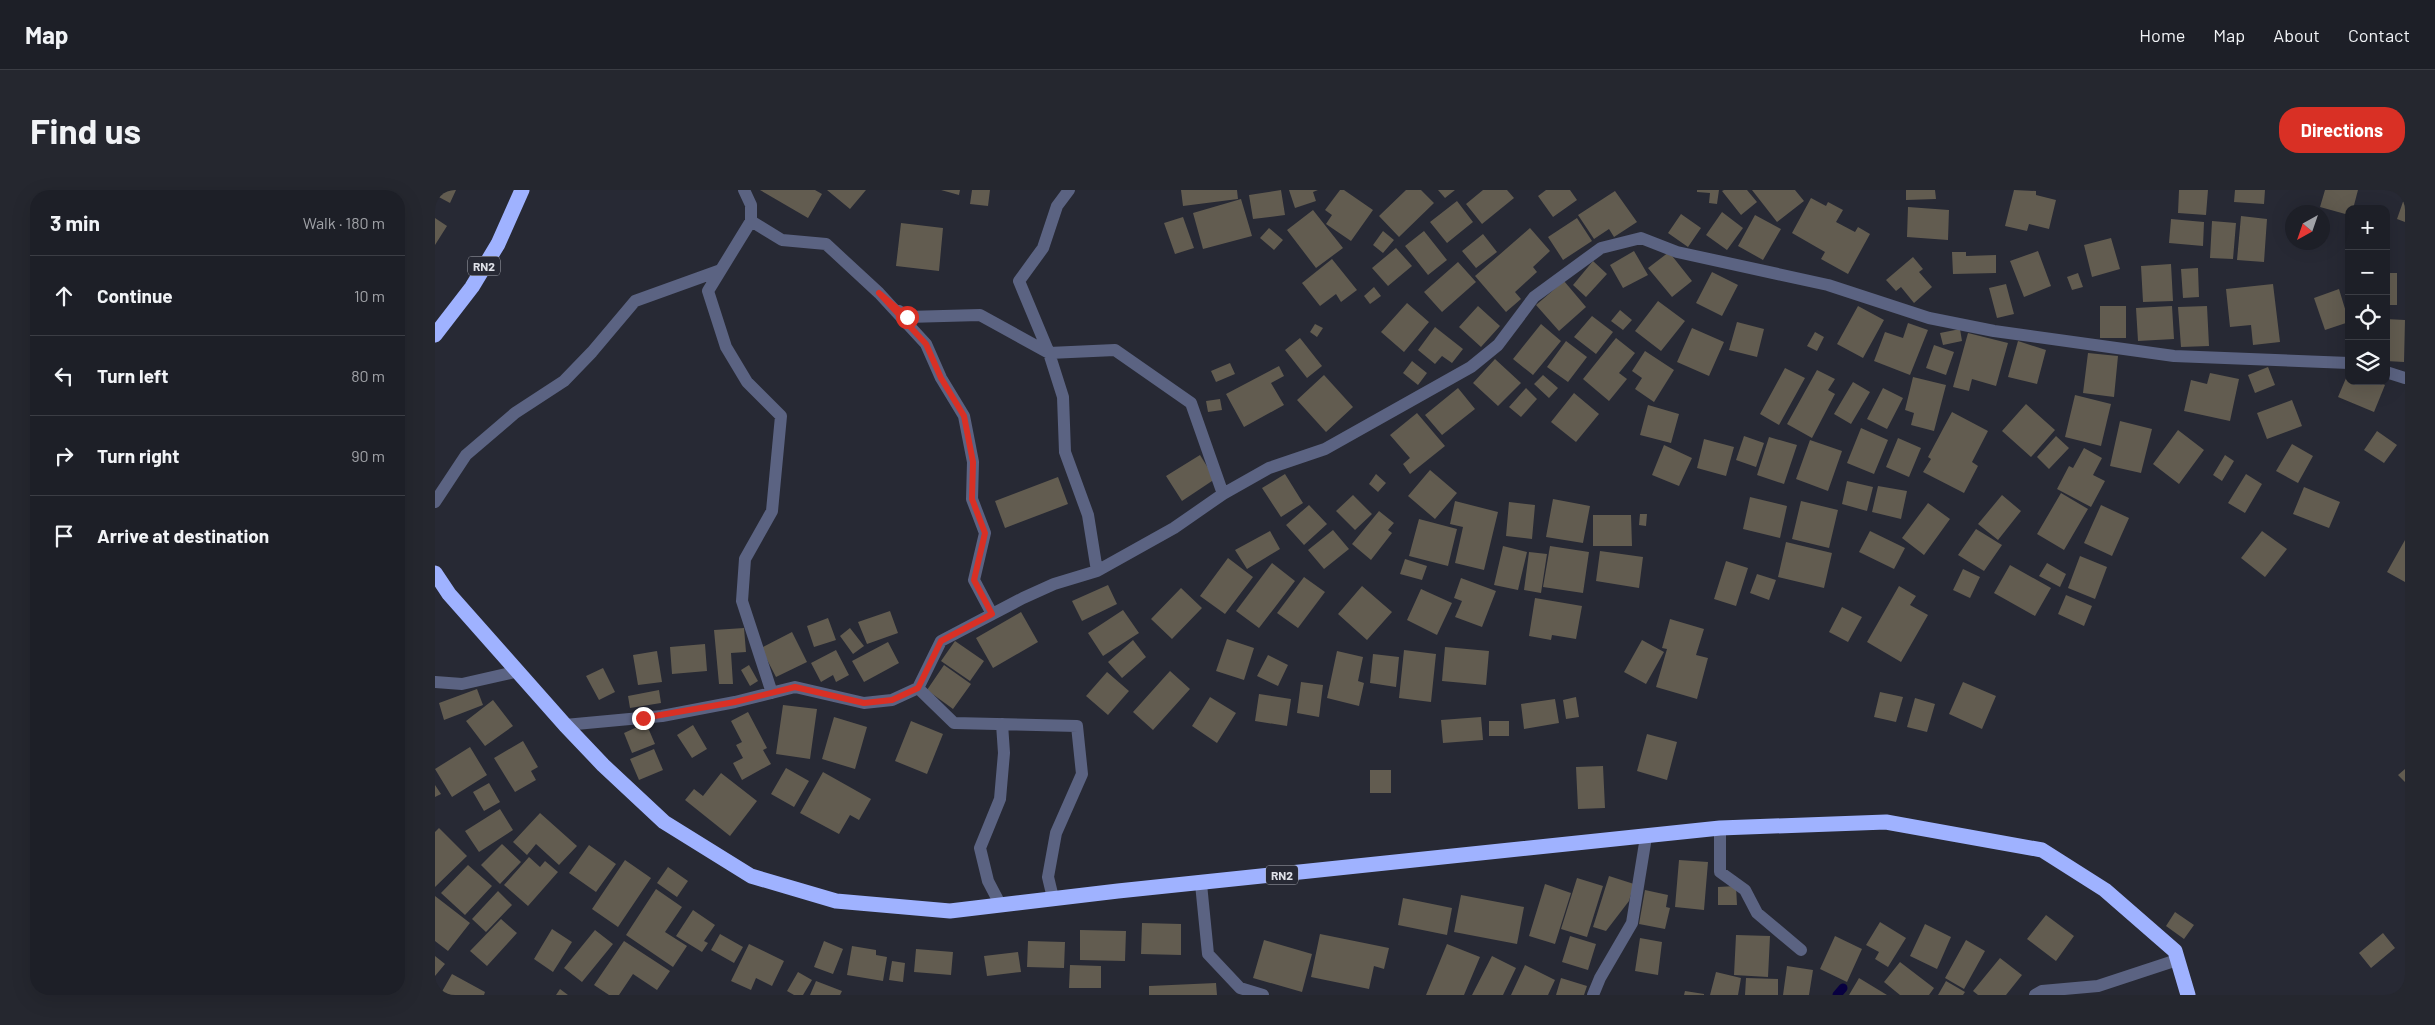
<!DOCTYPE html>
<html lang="en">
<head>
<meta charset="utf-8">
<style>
  :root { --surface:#1d1f27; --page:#25272f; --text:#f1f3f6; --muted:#a0a2a7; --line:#3b3d44; --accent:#d93025 }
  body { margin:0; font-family:Barlow,sans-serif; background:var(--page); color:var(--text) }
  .controls { position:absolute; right:15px; top:15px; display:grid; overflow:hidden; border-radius:10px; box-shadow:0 5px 20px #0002 }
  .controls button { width:45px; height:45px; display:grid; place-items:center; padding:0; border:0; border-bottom:1px solid var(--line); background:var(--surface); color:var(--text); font:25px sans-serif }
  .compass { position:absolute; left:1850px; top:15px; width:45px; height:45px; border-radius:50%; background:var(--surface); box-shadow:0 5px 20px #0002; rotate:220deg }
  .stop { position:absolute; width:15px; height:15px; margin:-11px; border:4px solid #d93025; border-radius:50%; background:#fff }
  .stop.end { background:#d93025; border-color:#fff; box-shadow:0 1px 5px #0008 }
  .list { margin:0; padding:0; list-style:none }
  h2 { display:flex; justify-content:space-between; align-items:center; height:65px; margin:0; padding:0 20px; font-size:21px }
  h2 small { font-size:16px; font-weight:400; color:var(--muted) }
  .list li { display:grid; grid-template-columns:32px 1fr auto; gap:15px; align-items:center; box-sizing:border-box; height:80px; padding:0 20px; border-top:1px solid var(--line) }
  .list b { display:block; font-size:19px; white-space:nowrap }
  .list em { font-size:16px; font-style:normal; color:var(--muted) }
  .icon { flex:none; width:28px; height:28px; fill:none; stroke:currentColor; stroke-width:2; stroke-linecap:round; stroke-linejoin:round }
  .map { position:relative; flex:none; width:1970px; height:805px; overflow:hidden; border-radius:20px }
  header { display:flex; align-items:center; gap:30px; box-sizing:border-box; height:70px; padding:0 25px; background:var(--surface); border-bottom:1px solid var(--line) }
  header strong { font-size:24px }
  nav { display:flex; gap:28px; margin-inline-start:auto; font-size:18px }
  .intro { display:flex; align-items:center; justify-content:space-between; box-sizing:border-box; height:120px; padding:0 30px }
  h1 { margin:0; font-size:35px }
  .button { padding:12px 22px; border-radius:20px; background:var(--accent); color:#fff; font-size:18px; font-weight:700 }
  main { display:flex; gap:30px; padding:0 30px }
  aside { flex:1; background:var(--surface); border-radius:20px; box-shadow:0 5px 20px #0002 }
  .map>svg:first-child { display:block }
</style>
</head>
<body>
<header>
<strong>Map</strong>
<nav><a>Home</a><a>Map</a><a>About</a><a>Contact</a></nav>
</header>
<div class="intro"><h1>Find us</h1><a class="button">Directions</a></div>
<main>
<aside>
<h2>3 min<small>Walk · 180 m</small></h2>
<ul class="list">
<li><svg class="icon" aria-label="ahead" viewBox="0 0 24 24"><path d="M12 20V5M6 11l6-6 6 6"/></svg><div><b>Continue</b></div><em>10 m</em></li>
<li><svg class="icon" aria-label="left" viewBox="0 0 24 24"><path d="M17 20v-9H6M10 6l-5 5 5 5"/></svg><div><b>Turn left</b></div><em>80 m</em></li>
<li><svg class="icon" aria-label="right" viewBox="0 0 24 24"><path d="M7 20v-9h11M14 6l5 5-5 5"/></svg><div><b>Turn right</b></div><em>90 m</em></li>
<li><svg class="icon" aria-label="arrive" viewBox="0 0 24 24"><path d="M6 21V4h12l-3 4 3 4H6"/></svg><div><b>Arrive at destination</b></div></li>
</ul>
</aside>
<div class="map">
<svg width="1970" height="805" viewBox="0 0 1970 805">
  <rect width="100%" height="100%" fill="#272934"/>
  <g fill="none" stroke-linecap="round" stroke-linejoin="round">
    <path stroke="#080040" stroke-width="9" d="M1402,805l6,-7"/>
  </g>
  <path fill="#625c50" d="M0,0h21l-6,13 -15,-8z
    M325,0h55l7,4 -14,24z
    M392,0h39l-16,19z
    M506,0h19l-1,5z
    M537,0h18l-2,16 -18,-2z
    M746,0h56l1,9 -55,7z
    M846,0l4,25 -32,4 -4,-24z
    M854,0h29l-5,2 3,9 -21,7z
    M905,0h4l29,20 -22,31 -25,-17 6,-9 -7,-5z
    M971,0h15l13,13 -35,34 -20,-21z
    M1003,0h17l-10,8z
    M1048,0h24l7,8 -32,26 -16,-20z
    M1111,0h24l7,10 -24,17 -15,-21z
    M1262,0h22l-2,14 -8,-1 1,-10 -13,-1z
    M1289,0h23l10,12 -16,13 -19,-24z
    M1317,0h43l9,11 -27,21z
    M1471,0h29l1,9 -30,1z
    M1579,0l22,1v4l20,5 -7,29 -20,-5 -2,7 -22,-5z
    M1744,0h29l-2,25 -28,-2z
    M1800,0h30l-1,14 -30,-2z
    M1890,0h33l-5,19h-4v6l-29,-8z
    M1180,1l22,31 -23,15 -5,-8 -15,10 -16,-24z
    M1970,6v26l-8,-3z
    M1376,8l15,8 2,-4 15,8 -7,12 19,10 3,-5 12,7 -22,40 -27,-15 4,-7 -33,-19z
    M806,9l11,37 -49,13 -10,-36z
    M1022,11l16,21 -26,21 -17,-21z
    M1473,17l41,3 -1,30 -41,-3z
    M878,20l30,38 -27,20 -29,-38z
    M1287,22l21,16 -16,22 -21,-15z
    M1246,24l20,14 -13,19 -20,-14z
    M1320,25l26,14 -18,31 -25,-14z
    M1806,26l26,3 -3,43 -27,-2z
    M748,27l11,31 -19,6 -11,-31z
    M0,28l12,8 -12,19z
    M1142,28l15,23 -29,19 -15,-23z
    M1736,29l33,3 -1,24 -34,-3z
    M1777,31l24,2 -3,36 -23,-1z
    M466,33l42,5 -4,43 -43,-5z
    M834,38l14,12 -9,10 -14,-12z
    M1095,38l20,23 -17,16 4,5 -22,20 6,7 -15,13 -31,-36z
    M948,41l11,9 -11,13 -10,-8z
    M989,41l23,29 -19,15 -23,-29z
    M1048,44l14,18 -21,16 -14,-17z
    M1676,48l9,31 -28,8 -8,-32z
    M961,58l16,18 -24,20 -16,-18z
    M1199,61l14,24 -25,13 -13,-23z
    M1603,61l13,35 -27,11 -14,-36z
    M1234,62l23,29 -20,16 -24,-29z
    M1517,62h14v4l30,-1v18l-43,1z
    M1478,67l10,12 -4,3 13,15 -18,16 -13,-16 -5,4 -10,-11z
    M897,69l25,31 -16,12 -5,-8 -16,12 -18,-23z
    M1158,71l14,13 -21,23 -13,-12z
    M1023,72l18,20 -34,30 -18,-20z
    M1736,74l2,37 -30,1 -2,-36z
    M1763,78l1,29 -16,1 -2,-29z
    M1277,82l26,13 -16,31 -26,-13z
    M1643,83l5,14 -11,3 -5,-13z
    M1951,83h11v32h-11z
    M1129,91l22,26 -27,24 -23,-26z
    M1571,94l8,30 -17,4 -8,-30z
    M1838,94l7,58 -27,3 -2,-20 -21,2 -4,-38z
    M939,97l7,9 -11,8 -6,-8z
    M1904,99l10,33 -24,8 -11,-32z
    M1223,111l27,20 -24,30 -26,-20z
    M972,113l22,19 -25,30 -23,-20z
    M1043,116l22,20 -19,21 -22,-20z
    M1423,116l26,14 -21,38 -26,-14z
    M1665,116h26v32h-26z
    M1737,116l2,33 -36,2 -2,-33z
    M1772,116l2,40 -28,1 -3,-40z
    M1185,120l12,10 -9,10 -12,-9z
    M1157,126l21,16 -17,22 -22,-17z
    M1951,129l19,1 -1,42 -18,-1z
    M1302,132l27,7 -7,28 -28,-7z
    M1473,133l20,7 -18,45 -36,-14 11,-29 18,6z
    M880,134l8,4 -6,9 -7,-5z
    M1106,134l20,17 -28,34 -20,-16z
    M1000,137l28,22 -11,14 -10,-7 -7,8 -17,-14z
    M1257,138l32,14 -15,34 -32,-14z
    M1525,139l2,12 -19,4 -3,-12z
    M1380,142l9,5 -7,14 -10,-5z
    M1533,143l40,10 -12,43 -24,-7 -3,12 -16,-4z
    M865,148l22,28 -15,12 -22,-28z
    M1181,148l19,15 -16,20 8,6 -18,22 -26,-22z
    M1131,151l21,16 -19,25 -21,-15z
    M1583,151l28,9 -9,34 -29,-7z
    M1499,155l20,7 -8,23 -20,-7z
    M1210,161l29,19 -20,32 -19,-13 7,-11 -10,-7z
    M1653,163l30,3 -4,41 -31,-4z
    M1060,169l26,24 -23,23 -25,-23z
    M977,171l15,12 -9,12 -15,-12z
    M795,173l5,11 -19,8 -5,-11z
    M844,176l5,10 -13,7 13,22 -40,22 -18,-33z
    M1833,177l7,18 -20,8 -7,-18z
    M1350,178l20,10 -26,47 -19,-11z
    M1382,180l18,9 -7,11 7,4 -23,44 -25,-14z
    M1914,181v10h27l9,4 -11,27 -36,-15z
    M1775,183l29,6 -9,42 -46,-10 7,-31 16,4z
    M889,185l29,32 -27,25 -29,-32z
    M1108,185l15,13 -9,10 -15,-14z
    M1478,187l33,8 -12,46 -23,-6 3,-12 -9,-3z
    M1418,192l17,10 -19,32 -17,-10z
    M1023,198l17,21 -33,26 -17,-20z
    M1091,198l11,11 -16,18 -12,-10z
    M1448,198l20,10 -16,31 -20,-10z
    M1139,203l25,21 -23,28 -25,-20z
    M1640,205l36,9 -10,42 -36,-9z
    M785,209l2,11 -14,2 -2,-11z
    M1857,210l10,26 -35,13 -10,-26z
    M1591,214l29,26 -24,27 -29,-26z
    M1213,215l31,9 -8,29 -31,-8z
    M1517,222l36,19 -16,31 6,4 -14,27 -41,-21 8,-13 -3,-2z
    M982,223l28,33 -35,28 -7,-10 7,-6 -20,-23z
    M1685,231l32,8 -11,44 -31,-7z
    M1426,238l27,12 -14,34 -27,-11z
    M1743,240l26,20 -25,34 -26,-20z
    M1942,241l20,14 -13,18 -20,-13z
    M1309,246l20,7 -8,24 -20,-7z
    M1621,246l13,12 -20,21 -12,-12z
    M1334,247l28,8 -13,39 -27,-9z
    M1463,248l23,10 -12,29 -23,-10z
    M1269,249l30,8 -8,29 -29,-8z
    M1375,250l32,11 -14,40 -32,-12z
    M1857,254l21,12 -15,27 -22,-12z
    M1229,255l28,13 -13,28 -27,-11z
    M1649,258l18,10 -9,17 12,6 -14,26 -34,-18 12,-23 4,2z
    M765,265l15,24 -33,22 -16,-25z
    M1790,265l9,6 -12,20 -9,-6z
    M995,280l27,23 -22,26 -27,-23z
    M850,284l18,29 -22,14 -19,-29z
    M941,284l10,9 -8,9 -9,-8z
    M1811,284l16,10 -17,29 -17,-10z
    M623,287l10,27 -63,24 -10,-27z
    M1412,291l26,6 -6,24 -25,-7z
    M1443,296l29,5 -6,28 -29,-7z
    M1869,297l36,15 -11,26 -36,-14z
    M1626,303l27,16 -24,41 -27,-16z
    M918,305l19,19 -17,16 -19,-19z
    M1567,305l19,16 -23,29 -20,-16z
    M1315,307l37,9 -7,32 -37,-9z
    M1118,309l37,7 -7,37 -37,-6z
    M1020,311l43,11 -14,58 -29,-7 8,-36 -13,-3z
    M1366,311l37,9 -9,38 -37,-9z
    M1074,312l26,3 -3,34 -26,-3z
    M1493,313l22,16 -26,36 -22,-17z
    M874,315l18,19 -23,21 -18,-20z
    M1666,315l28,13 -17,38 -28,-13z
    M944,321l15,12 -6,7 4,3 -21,27 -19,-16z
    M1205,324h7l-1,12 -7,-1z
    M1158,325h38l1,31h-39z
    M984,329l38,10 -9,37 -39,-10z
    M1541,339l26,16 -18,26 -26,-16z
    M898,340l16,19 -25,20 -16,-19z
    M835,341l10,18 -33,20 -12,-19z
    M1435,341l35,17 -11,21 -35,-17z
    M1827,341l25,18 -22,28 -24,-19z
    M1970,350v42l-18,-10z
    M1351,352l46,11 -8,35 -46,-11z
    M1068,356l24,6 -9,38 -24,-5z
    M1115,356l39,6 -6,41 -40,-6z
    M1165,361l43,6 -4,31 -43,-7z
    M1094,362l18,2 -6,39 -17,-3z
    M1645,366l27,11 -12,32 -27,-11z
    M793,368l25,19 -28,37 -25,-18z
    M970,369l22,7 -5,14 -22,-6z
    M1291,371l22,7 -12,38 -22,-7z
    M837,373l23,18 -36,47 -23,-17z
    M1612,373l19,11 -6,13 -21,-11z
    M1575,375l41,23 -16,28 -41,-23z
    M1528,379l17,8 -10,21 -17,-8z
    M1322,384l19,6 -7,20 -19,-7z
    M869,387l21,15 -27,36 -21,-15z
    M1026,388l35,13 -14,36 -27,-10 7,-16 -8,-3z
    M673,395l9,19 -35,17 -10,-20z
    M927,396l30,26 -25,28 -29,-26z
    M1464,396l17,10 -6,9 18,10 -27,47 -34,-20z
    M746,398l21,20 -30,31 -21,-20z
    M986,399l31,14 -15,32 -30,-15z
    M1631,405l26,11 -8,20 -26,-12z
    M1100,408l47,8 -6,33 -24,-4 -1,5 -22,-4z
    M1407,417l20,10 -14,25 -19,-10z
    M688,420l16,23 -36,23 -15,-23z
    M455,421l8,22 -31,11 -9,-22z
    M586,422l17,30 -45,26 -17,-30z
    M393,428l8,22 -22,7 -7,-21z
    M1235,429l34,10 -8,26 12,3 -11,41 -41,-12 11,-38 -5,-1z
    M309,438l2,24 -15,1 2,31h-14l-5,-54z
    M415,438l14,18 -11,8 -13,-18z
    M357,442l15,30 -31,15 -15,-29z
    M792,449l27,9 -10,32 -28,-9z
    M698,450l13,17 -24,21 -14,-16z
    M1207,450l22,12 -18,32 -22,-12z
    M520,451l29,20 -14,20 -29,-20z
    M453,452l11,21 -35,19 -12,-21z
    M270,454l2,27 -35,3 -2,-27z
    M1010,457l44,4 -3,34 -44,-4z
    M401,460l13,25 -13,7 -3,-7 -12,7 -10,-19z
    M969,460l32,4 -5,48 -32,-4z
    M222,461l5,31 -24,3 -5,-30z
    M902,461l26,6 -5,24 6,2 -5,23 -32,-8z
    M938,464l26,3 -3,30 -26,-4z
    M833,465l20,10 -10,21 -21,-10z
    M314,475l9,16 -8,5 -9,-16z
    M509,475l27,19 -18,25 -26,-19z
    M168,478l12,24 -16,8 -13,-24z
    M735,481l20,18 -37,41 -20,-18z
    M672,482l22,19 -21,24 -22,-19z
    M866,492l22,3 -4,32 -22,-4z
    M1528,492l33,14 -14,33 -33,-15z
    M42,499l6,16 -39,15 -5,-17z
    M224,500l2,13 -31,5 -2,-12z
    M1445,502l23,5 -7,25 -22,-5z
    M824,504l32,5 -4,27 -32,-5z
    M775,507l26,16 -19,30 -25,-17z
    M1141,507l3,20 -13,2 -3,-19z
    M1480,508l20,6 -8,28 -20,-5z
    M1120,509l4,24 -35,6 -3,-25z
    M58,510l20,26 -28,20 -19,-25z
    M348,515l34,4 -7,50 -34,-5z
    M313,522l19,36 -4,2 8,14 -29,16 -9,-17 10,-5 -7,-13 6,-3 -11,-21z
    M399,527l33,10 -12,42 -33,-10z
    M1046,527l2,23 -40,3 -2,-23z
    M476,531l32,13 -16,40 -32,-13z
    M1054,531h20v15h-20z
    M211,533l9,21 -23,9 -8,-20z
    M258,535l14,24 -15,9 -15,-23z
    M1212,544l30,8 -10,38 -30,-9z
    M88,551l15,26 -7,4 5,9 -21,12 -21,-34z
    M35,557l17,28 -35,22 -17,-28z
    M219,559l9,21 -24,10 -9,-21z
    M1168,576l2,42 -27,1 -2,-42z
    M351,578l23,13 -15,26 -23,-13z
    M1970,579v13l-7,-7z
    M935,580h21v23h-21z
    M388,582l48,27 -12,21 -9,-5 -11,19 -39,-21z
    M286,583l36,28 -27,35 -45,-36 9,-11 9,7z
    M54,593l11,19 -16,9 -11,-19z
    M0,595l6,9 -6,3z
    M65,619l13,21 -34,22 -14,-21z
    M105,623l37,33 -18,19 -23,-21 -9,11 -14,-13z
    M4,638l28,28 -32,31v-55z
    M67,654l19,18 -21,22 -19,-19z
    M154,655l27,19 -20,28 -27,-19z
    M94,667l11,10 5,-6 13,11 -30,34 -24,-21z
    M190,670l26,18 -33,49 -26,-18z
    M1244,670l29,2 -4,48 -29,-3z
    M33,675l24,21 -27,29 -24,-22z
    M233,677l20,14 -11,16 -20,-14z
    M1174,686l25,8 -5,17 -23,30 -13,-4z
    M1142,688l26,8 -16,51 -26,-8z
    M1110,694l26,9 -16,51 -26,-8z
    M1301,696l1,19h-19v-18z
    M221,699l26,18 -17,25 22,14 -14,21 -47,-32z
    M1210,700l23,5 -2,12 4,1 -5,21 -26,-5z
    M63,701l14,14 -26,27 -14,-13z
    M1026,705l63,12 -7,37 -63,-12z
    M0,706l35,27 -22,28 -13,-10z
    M968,708l49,10 -5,27 -49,-10z
    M258,720l22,15 -11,16 4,2 -6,9 -26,-16z
    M1740,722l19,13 -10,14 -18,-13z
    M1611,725l28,21 -18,25 -29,-22z
    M66,729l16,14 -30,33 -17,-15z
    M1445,732l26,16 -18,29 -13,-8 4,-7 -13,-7z
    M707,733l39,1v31l-40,-1z
    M1490,734l26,13 -14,32 -27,-13z
    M117,739l20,13 -19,30 -19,-13z
    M160,740l18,14 -31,38 -18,-14z
    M645,740l46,1 -1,30 -45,-1z
    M1948,743l12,15 -24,20 -12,-15z
    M285,744l23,13 -9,16 -23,-13z
    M885,744l69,14 -5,21 -10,-3 -5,23 -58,-12z
    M1301,745l34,1 -2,41 -34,-2z
    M1135,746l26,8 -8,26 -26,-8z
    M1400,746l27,13 -15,33 -27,-13z
    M1205,748l22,4 -4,33 -23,-4z
    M829,750l48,14 -10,38 -49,-14z
    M1531,750l19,11 -21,38 -19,-11z
    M189,751l46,30 -13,19 -24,-16 -14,21h-10l-15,-10z
    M389,751l19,8 -10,25 -19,-7z
    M593,751l37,1 -1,26 -37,-1z
    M314,754l35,17 -12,25 -16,-8 -5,12 -20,-9z
    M1012,754l33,13 -16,38h-38z
    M417,756l24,4v5l11,2 -4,24 -36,-6z
    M481,759l37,3 -2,23 -37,-3z
    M583,762l3,20 -34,4 -3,-20z
    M0,766l10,8 -10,12z
    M1057,766l24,12 -13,27h-31z
    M1565,768l22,17 -16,20h-28l-5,-4z
    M457,771l13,2 -2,19 -14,-2z
    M1465,772l34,26 -5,7h-29l-16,-13z
    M635,775l31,1v22h-32z
    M1090,775l30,15 -7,15h-37z
    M1352,776l26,4 -4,25h-26z
    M363,782l14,8 -9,15h-9l-7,-4z
    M1281,782l25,6 -3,17h-28z
    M17,784l33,18 -1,3h-44z
    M1126,788l26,8 -3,9h-28z
    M1311,788l32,1v16h-33z
    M1424,788l28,17h-38z
    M381,791l26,10 -2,4h-30z
    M1511,791l19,11 -2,3h-25z
    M781,793l1,12h-68v-9z
    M125,799l8,6h-12z
    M1250,801l19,3v1h-20z"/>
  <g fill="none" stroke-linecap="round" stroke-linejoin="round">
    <path stroke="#5b6382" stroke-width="12" d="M309,0l7,15v16
      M634,0l-12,16 -14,42 -24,33 30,72 14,44 2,55 23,63 9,56
      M464,121l8,6 73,-2 69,38 66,-3 76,53 32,91
      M1951,182l19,6
      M0,312l31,-47 49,-42 49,-32 28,-29 43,-51 86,-31
      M0,492l27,2 57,-13
      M483,498l36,35 123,3 5,48 -26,59 -8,44 5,21
      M337,503l-30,-92 3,-42 27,-48 9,-95 -34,-34 -21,-35 -18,-56 43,-70 31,19 44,4 53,49 47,51 15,34 23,38 9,46 -1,37 13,34 -11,47 18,34
      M130,535l97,-9 73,-14 60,-15 69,16 28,-3 26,-12 23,-47 82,-43 31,-14 43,-13 77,-43 49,-34 46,-26 56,-19 146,-82 27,-22 36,-48 67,-49 40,-10 36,14 151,33 101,33 65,13 180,25 175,7
      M1285,638v44l25,18 12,23 44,37
      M766,694l7,70 32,34 23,7
      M565,714l-12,-23 -8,-33 20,-49 4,-46 -2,-29
      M1158,805l7,-17 32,-55 14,-86
      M1600,805l7,-4 56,-5 79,-26"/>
    <path stroke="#9fb2ff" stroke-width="15" d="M0,145l37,-48 26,-43 24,-54
      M0,383l14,21 116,131 38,40 61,57 87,54 85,25 114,10 168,-20 602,-63 166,-6 156,28 63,40 70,61 13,44"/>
  </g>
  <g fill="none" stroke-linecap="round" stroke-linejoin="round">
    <path stroke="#d93025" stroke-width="6" d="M208,528l92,-16 60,-15 69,16 28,-3 26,-12 23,-47 51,-27 -18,-34 11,-47 -13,-34 1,-37 -9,-46 -23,-38 -15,-34 -47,-51 28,24"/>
  </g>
  <g text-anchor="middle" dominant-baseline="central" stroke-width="5" stroke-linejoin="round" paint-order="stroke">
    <g fill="#272934" stroke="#a8aab2" stroke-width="1">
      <rect x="33" y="66.5" width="32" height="19" rx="4"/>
      <rect x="831" y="675.5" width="32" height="19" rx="4"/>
    </g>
    <g font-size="12" font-weight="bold" fill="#dfe1e8">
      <text x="49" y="76">RN2</text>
      <text x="847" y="685">RN2</text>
    </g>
  </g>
</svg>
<div class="controls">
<button>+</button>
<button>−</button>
<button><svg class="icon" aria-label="locate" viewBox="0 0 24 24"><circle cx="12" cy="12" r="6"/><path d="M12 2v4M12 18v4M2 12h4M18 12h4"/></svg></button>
<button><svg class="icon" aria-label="layers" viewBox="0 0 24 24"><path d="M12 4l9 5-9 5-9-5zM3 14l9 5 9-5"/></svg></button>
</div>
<svg class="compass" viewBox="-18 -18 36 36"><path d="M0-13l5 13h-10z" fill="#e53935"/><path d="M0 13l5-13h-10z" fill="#a0a2a7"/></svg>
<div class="stop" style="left:472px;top:127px"></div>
<div class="stop end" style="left:208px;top:528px"></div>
</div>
</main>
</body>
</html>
